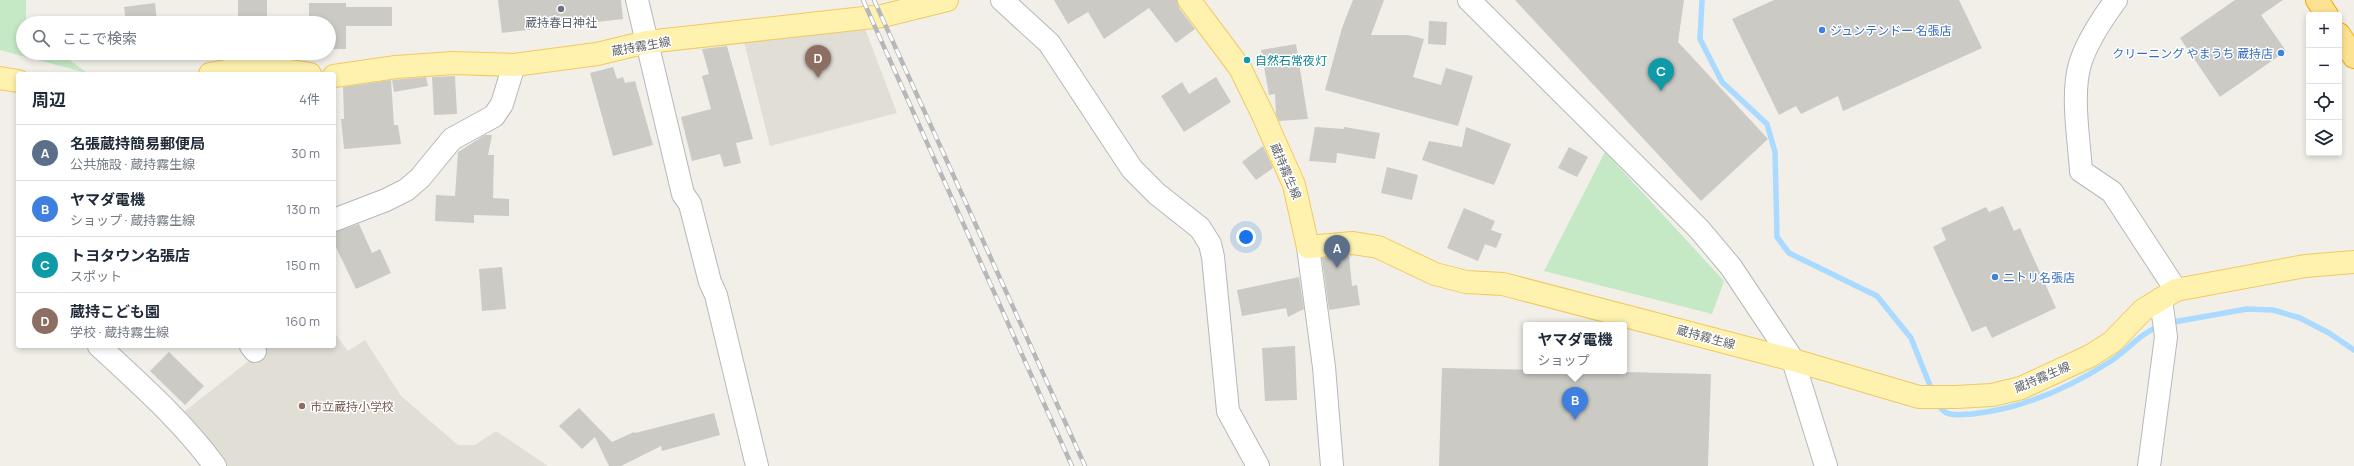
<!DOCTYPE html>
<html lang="ja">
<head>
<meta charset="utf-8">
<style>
  :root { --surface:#fff; --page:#f2f2f3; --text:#1f2937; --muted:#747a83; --line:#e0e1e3; --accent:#7c3aed }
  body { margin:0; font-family:Manrope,"Noto Sans JP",sans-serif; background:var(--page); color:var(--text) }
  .controls { position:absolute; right:12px; top:12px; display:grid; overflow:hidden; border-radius:4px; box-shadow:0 2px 6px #0003 }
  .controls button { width:36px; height:36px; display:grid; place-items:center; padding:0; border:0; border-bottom:1px solid var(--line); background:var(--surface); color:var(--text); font:20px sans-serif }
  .you { position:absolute; left:1246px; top:237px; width:14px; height:14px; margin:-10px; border:3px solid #fff; border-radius:50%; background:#1a73e8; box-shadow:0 0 0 6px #1a73e833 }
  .badge { display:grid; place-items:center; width:26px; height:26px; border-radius:50%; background:var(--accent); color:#fff; font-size:13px; font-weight:700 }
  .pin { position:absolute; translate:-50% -33px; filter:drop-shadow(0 1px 2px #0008) }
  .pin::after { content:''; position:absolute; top:21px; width:14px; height:12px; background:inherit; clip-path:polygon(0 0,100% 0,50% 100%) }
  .popup { position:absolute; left:1523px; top:322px; width:104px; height:52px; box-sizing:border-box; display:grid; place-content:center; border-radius:4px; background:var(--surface); filter:drop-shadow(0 1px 3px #0005); font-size:13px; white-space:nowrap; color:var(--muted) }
  .popup b { font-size:15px; color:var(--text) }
  .popup::after { content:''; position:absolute; left:50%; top:100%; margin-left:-8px; border:8px solid transparent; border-top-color:var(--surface) }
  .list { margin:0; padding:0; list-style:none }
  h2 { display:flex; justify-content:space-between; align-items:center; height:52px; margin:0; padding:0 16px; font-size:17px }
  h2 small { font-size:13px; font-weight:400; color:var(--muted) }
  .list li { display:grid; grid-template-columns:26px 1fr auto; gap:12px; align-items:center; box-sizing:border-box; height:56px; padding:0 16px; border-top:1px solid var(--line) }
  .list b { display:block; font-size:15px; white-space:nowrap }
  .list p { margin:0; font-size:13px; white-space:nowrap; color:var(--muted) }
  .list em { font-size:13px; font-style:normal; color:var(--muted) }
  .icon { flex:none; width:22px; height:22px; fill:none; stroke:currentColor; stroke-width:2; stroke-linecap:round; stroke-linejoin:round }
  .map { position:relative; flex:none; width:2354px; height:466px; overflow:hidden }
  .search { position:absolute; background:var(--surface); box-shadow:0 2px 6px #0003; left:16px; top:16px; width:320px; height:44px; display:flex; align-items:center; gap:10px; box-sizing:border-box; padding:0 14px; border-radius:22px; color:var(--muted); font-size:15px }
  .panel { position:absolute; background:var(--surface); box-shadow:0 2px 6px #0003; left:16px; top:72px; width:320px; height:276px; border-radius:4px }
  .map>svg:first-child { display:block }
</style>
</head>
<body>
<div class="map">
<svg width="2354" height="466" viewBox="0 0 2354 466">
  <rect width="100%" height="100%" fill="#f1efe8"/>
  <path fill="#e1ded6" d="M864,26l33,87 -127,33 -26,-104z
    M334,332l14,19 17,-11 36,56 57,49h17l21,-14 52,35h-327l-41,-51 84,-66 -2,-3h72z"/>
  <path fill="#c5e8c5" d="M0,0h26v23h-3v30h37l27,20 -87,-23z
    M1605,152l119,129 -12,33 -168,-43z"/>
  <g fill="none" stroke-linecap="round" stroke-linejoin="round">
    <path stroke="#aadaff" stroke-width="5.5" d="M1702,0l-2,39 22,43 45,42 8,28 2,85 12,16 88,43 34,42 22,55
      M2168,323l79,-14 26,1 27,8 29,15 25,17
      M1937,401c6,17 20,14 35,13 50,-5 97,-26 139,-53 17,-11 29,-28 49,-35"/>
  </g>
  <path fill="#cccac5" d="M238,0h29v23h-29z
    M498,0h123l2,19 -121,14z
    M1054,0h123l2,8 16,21 -19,14 -27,-35 -45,31 -16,-27 -20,12z
    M1353,0h31l-13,35h37l16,4 -11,38 28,8 5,-17 27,8 -15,50 -133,-36 17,-62z
    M1515,0h169l-6,42 90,97 -67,62z
    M1774,0h185l23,48 -139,63 -5,-15 -37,18 -5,-8 -17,9 -47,-96z
    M2235,0h48l-22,15 25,36 -66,46 -40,-59z
    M155,3l2,20h-31l-2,-16z
    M309,3h37v4h46v19h-46v23h-17v-26h-20z
    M1429,21l18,1 -1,23 -18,-1z
    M1296,44l12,75 -29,2 -3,-6 -1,-21 -6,1 -8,-45z
    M727,46l26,93 -17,4 5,20 -17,4 -4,-13 -28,7 -11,-44 30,-8 -9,-33 7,-2 -7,-25z
    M613,67l4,12 6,-2 2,6 10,-2 18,64 -40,11 -23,-83z
    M455,76l2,38 -23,1 -2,-38z
    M426,77l2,9 -34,6 -2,-12z
    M1216,77l15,25 -47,30 -23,-36 21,-14 7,12z
    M391,80l3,45h4l3,19 -57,5 -3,-30h3l-1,-32z
    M1315,127l29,2v-2l36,6 -5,26 -38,-6 -1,10 -27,-2z
    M1466,127l45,17 -17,41 -72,-25 7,-19 33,6z
    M485,135h7l-4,20h6l-1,43 16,1v17l-35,-1v8l-39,-2 1,-26 19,1 3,-44z
    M1263,146l10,22 -17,12 -14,-18z
    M1569,147l19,10 -11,20 -19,-9z
    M1387,167l31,8 -6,25 -31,-7z
    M2003,206l11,25 6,-3 36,80 -64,30 -6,-12 -14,6 -39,-85 13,-7 -5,-12 45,-21 3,5z
    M1464,208l31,13 -4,9 11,4 -6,14 -11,-4 -7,17 -31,-13z
    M359,224l13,29 8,-4 11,24 -35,16 -22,-46v-11z
    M1349,256l3,30 5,-1 3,20 -31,5 -7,-52z
    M502,267l4,42 -24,2 -3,-42z
    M1299,277l5,32 -16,8 -2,-9 -44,8 -5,-26z
    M1295,346l2,54 -32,1 -3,-53z
    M169,352l35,34 -19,19 -35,-34z
    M1442,368l269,6 -3,92h-269z
    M579,408l33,34 22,-10 1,1 79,-20 6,22 -58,16 -1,-5 -40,20h-12l-14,-29 -13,12 -23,-23z"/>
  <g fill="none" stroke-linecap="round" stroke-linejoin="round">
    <g stroke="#b5b8bc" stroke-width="24">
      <path id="minor" d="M637,0l46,194 7,10 20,78 6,13 41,171
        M1002,0l47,43 83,126 25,25 43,34 10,16 3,13 15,154 30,55
        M1469,0l230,229 32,38 62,93 33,106
        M2116,0c-14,19 -29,41 -36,64 -9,31 -1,75 1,107l31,21 64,98
        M334,220l52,-20 20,-10 14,-12 32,-39 42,-23 8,-12 12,-39
        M1308,247l16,120 8,99
        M99,346c41,38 83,75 116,120
        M251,346l4,5
        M2149,466l17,-129 -5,-38"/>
    </g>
    <g stroke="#f2c960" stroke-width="24">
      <path id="major" d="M1189,0l51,68 22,45 32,72 14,62 45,-4 25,4 57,27 31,8 37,2 290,76 126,37h37l36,-2 29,-7 69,-32 22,-14 31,-32 33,-20 129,-24 49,-4
        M210,74c35,-8 65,-6 100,0
        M334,76l62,-9 57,-4 61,2 83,-11 50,-12 235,-26 65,-16
        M0,78l18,3"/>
    </g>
    <g stroke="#f9ab00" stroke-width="24">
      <path id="highway" d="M2317,0l10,15
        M2339,34l15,23"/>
    </g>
    <use href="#minor" stroke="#fff" stroke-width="22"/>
    <use href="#major" stroke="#fff2af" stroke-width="22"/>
    <use href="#highway" stroke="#fde293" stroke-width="22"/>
    <g stroke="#b6b7b8" stroke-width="4.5">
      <path id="rail" d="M863,0l209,466
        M874,0l211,466"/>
    </g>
    <use href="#rail" stroke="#fff" stroke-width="3" stroke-dasharray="9" stroke-linecap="butt"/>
  </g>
  <circle fill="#6b7280" stroke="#fff" stroke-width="1.5" cx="561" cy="9" r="4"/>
  <g fill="#3f7fe0" stroke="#fff" stroke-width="1.5">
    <circle cx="1822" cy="30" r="4"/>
    <circle cx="2281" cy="53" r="4"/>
    <circle cx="1995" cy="277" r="4"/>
  </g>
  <circle fill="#0f9aa8" stroke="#fff" stroke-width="1.5" cx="1247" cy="60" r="4"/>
  <circle fill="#8d6e63" stroke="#fff" stroke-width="1.5" cx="302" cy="406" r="4"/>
  <g text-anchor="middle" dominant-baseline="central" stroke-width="3" stroke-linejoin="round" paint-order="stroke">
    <g font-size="12" fill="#5b616d" stroke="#fff">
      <text x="561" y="22">蔵持春日神社</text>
    </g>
    <g font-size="12" fill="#366cbe" stroke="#fff" text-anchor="start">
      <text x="1830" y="30">ジュンテンドー 名張店</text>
      <text x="2273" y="53" text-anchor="end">クリーニング やまうち 蔵持店</text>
      <text x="2003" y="277">ニトリ名張店</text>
    </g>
    <g font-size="12" fill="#5f6368" stroke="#fff">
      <text transform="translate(641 46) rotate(-10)">蔵持霧生線</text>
      <text transform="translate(1286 171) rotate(67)">蔵持霧生線</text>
      <text transform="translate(1706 337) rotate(15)">蔵持霧生線</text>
      <text transform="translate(2042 377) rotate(-23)">蔵持霧生線</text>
    </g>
    <g font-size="12" fill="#0d838f" stroke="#fff" text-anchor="start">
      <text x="1255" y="60">自然石常夜灯</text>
    </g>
    <g font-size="12" fill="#785e54" stroke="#fff" text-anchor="start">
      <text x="310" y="406">市立蔵持小学校</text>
    </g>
  </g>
</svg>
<div class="controls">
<button>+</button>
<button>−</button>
<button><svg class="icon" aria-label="locate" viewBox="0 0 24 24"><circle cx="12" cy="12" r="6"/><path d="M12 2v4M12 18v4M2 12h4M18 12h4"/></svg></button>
<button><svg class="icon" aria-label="layers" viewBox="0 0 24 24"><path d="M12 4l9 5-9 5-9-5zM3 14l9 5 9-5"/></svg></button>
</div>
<div class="you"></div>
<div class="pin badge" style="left:1337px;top:268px;background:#5c6f8a">A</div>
<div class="pin badge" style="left:1575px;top:420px;background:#3f7fe0">B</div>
<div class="popup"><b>ヤマダ電機</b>ショップ</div>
<div class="pin badge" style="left:1661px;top:91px;background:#0f9aa8">C</div>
<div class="pin badge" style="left:818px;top:78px;background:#8d6e63">D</div>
<div class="search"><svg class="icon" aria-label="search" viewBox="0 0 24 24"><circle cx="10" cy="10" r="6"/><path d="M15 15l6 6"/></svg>ここで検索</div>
<section class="panel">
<h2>周辺<small>4件</small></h2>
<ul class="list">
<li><span class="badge" style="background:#5c6f8a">A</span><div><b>名張蔵持簡易郵便局</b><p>公共施設 · 蔵持霧生線</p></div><em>30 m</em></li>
<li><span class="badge" style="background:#3f7fe0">B</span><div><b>ヤマダ電機</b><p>ショップ · 蔵持霧生線</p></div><em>130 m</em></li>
<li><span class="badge" style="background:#0f9aa8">C</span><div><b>トヨタウン名張店</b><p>スポット</p></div><em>150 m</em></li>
<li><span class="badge" style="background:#8d6e63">D</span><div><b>蔵持こども園</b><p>学校 · 蔵持霧生線</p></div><em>160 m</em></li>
</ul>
</section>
</div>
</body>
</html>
